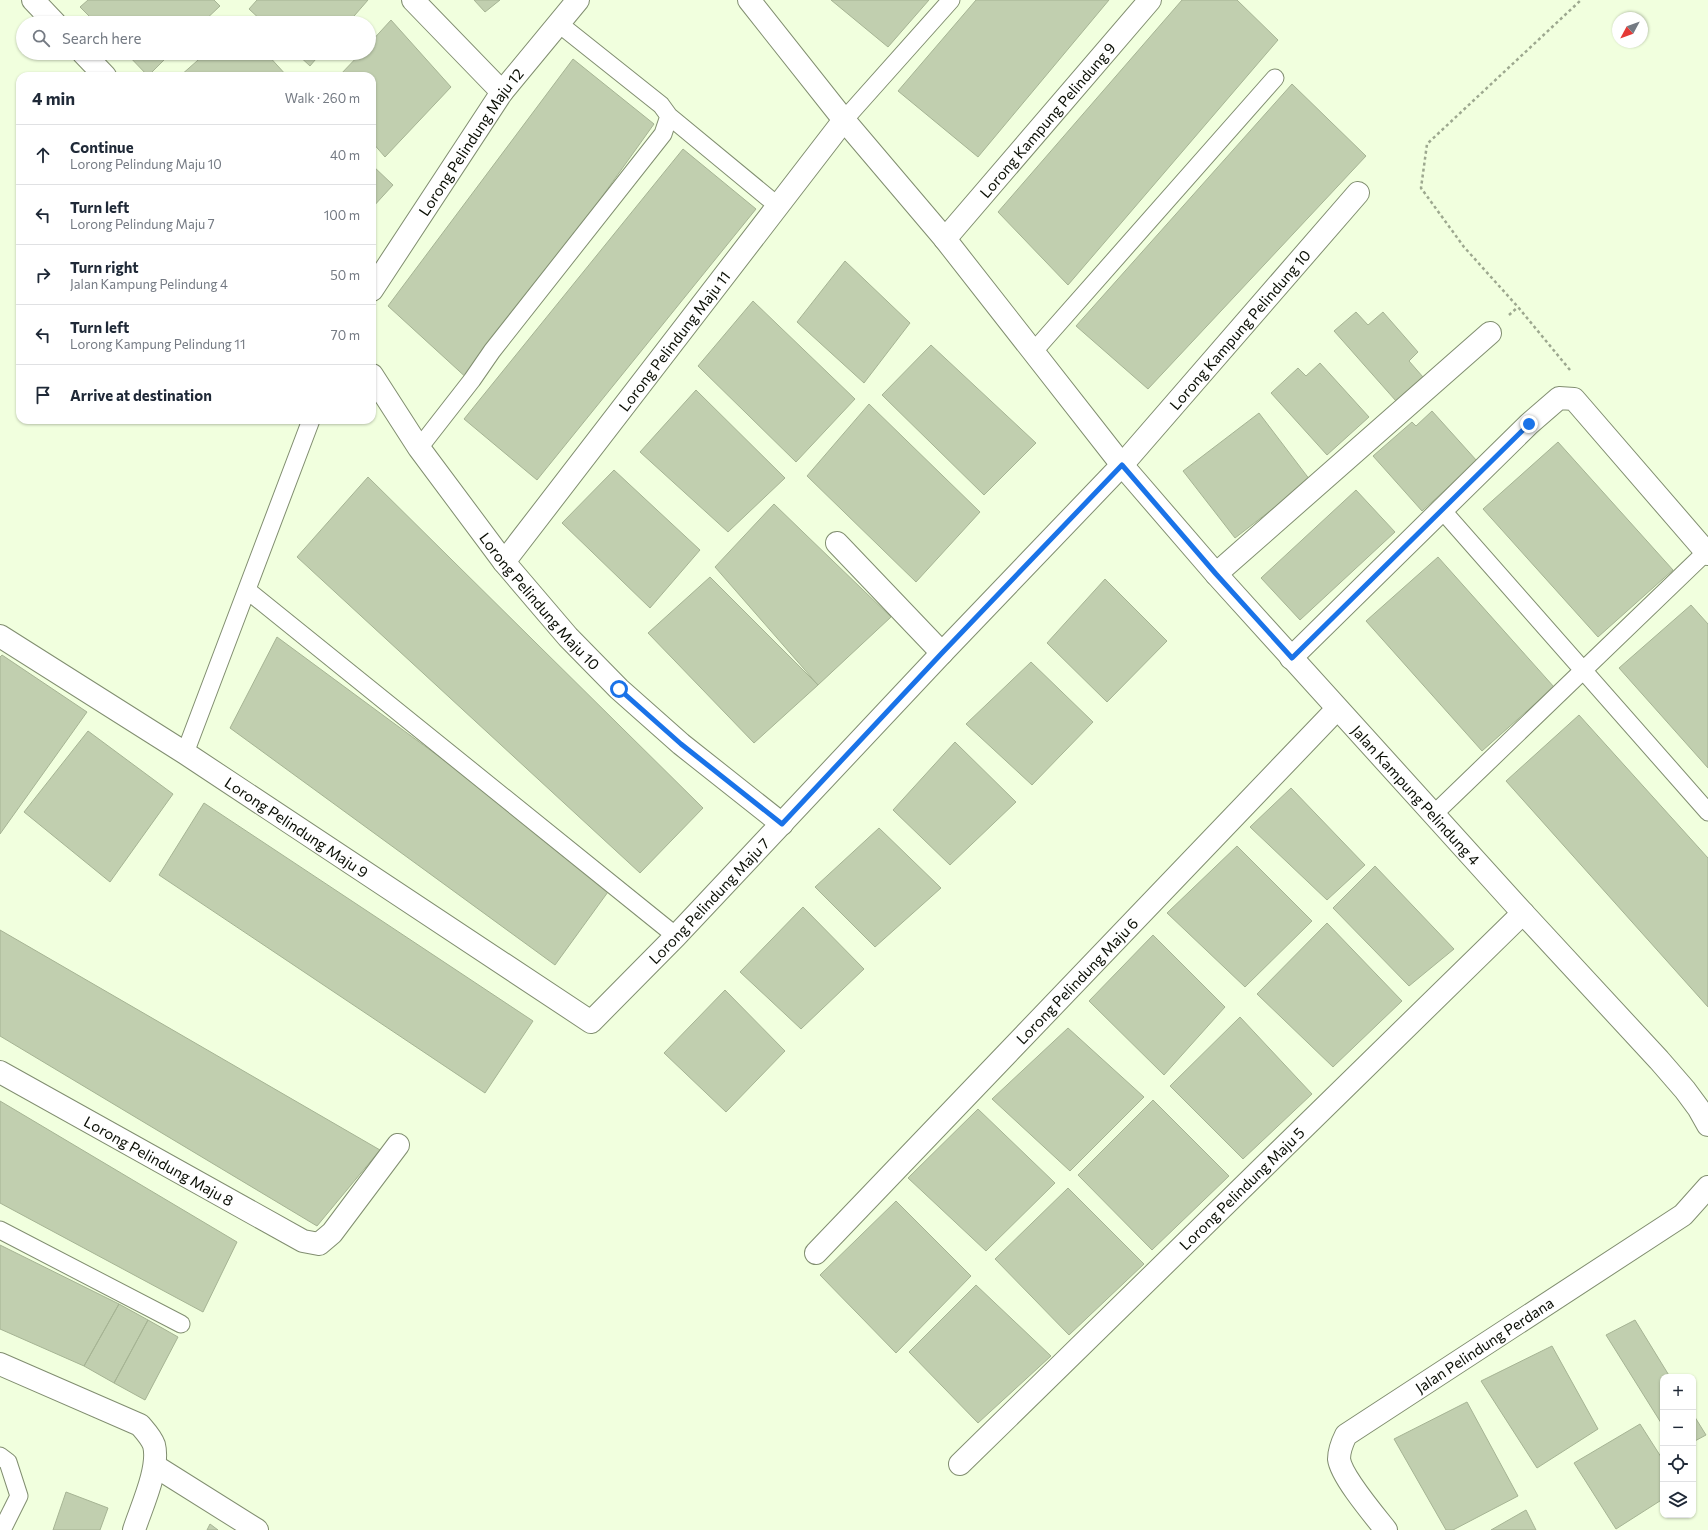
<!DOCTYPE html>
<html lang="en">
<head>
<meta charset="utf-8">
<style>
  :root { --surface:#fff; --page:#f6f6f7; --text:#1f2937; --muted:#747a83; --line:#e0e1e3 }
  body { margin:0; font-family:Commissioner,sans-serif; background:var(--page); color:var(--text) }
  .controls { position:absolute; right:12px; bottom:12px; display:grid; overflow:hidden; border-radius:8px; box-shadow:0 1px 3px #0004 }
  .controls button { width:36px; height:36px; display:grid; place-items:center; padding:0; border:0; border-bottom:1px solid var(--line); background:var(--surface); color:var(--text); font:20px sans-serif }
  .compass { position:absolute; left:1612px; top:12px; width:36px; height:36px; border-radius:50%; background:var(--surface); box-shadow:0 1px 3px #0004; rotate:229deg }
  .stop { position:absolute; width:12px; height:12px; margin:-9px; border:3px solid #1a73e8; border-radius:50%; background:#fff }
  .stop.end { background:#1a73e8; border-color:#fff; box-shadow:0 1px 4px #0008 }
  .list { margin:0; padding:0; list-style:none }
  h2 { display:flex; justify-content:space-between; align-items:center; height:52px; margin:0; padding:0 16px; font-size:17px }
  h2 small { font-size:13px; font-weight:400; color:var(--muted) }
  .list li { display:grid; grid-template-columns:26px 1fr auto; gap:12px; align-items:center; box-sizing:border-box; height:60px; padding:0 16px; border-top:1px solid var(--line) }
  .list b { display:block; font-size:15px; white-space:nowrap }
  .list p { margin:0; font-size:13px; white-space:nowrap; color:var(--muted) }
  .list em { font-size:13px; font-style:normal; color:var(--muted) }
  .icon { flex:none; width:22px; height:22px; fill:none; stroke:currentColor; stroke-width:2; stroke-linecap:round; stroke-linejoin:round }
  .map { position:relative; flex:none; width:1708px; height:1530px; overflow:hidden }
  .search { position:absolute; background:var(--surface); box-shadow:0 1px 3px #0004; left:16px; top:16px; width:360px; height:44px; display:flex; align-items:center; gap:10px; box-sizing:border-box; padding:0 14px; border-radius:22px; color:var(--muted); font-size:15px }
  .panel { position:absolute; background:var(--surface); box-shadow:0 1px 3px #0004; left:16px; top:72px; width:360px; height:352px; border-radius:12px }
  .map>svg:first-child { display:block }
</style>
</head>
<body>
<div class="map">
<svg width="1708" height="1530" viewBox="0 0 1708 1530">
  <rect width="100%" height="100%" fill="#f1ffde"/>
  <path fill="#c1cfaf" stroke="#a6b494" d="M88,0h126l6,6 -18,17h-106l-16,-16z
    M257,0h111l-20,23h-84l-15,-14z
    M474,0h26l-15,12z
    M831,0h98l-41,47z
    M976,0h133l-131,157 -80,-66z
    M1182,0h55l41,40 -210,245 -70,-73z
    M391,20l60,67 -66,70 -13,-15v-66h-33l22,-23h8v-9z
    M126,53h45l-23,23z
    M206,53h60l21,23h-107z
    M296,53h25l-11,13z
    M573,59l81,65 -184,257 -82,-75z
    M1292,84l74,72 -218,233 -72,-63z
    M683,149l73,60 -219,271 -73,-61z
    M372,165l21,20 -21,23z
    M845,261l65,62 -46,60 -67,-61z
    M753,301l102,98 -59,63 -98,-96z
    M1356,312l12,13 15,-13 35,40 -9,9 14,16 -27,24 -62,-70z
    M931,345l105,98 -52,52 -102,-100z
    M1320,363l49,54 -42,38 -56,-62 27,-25 8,8z
    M696,390l89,88 -57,54 -88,-80z
    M869,404l111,108 -64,70 -109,-106z
    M1432,411l45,50 -55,50 -49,-55 39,-34 4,4z
    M1259,413l51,67 -75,58 -52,-67z
    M1558,442l115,128 -75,67 -115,-128z
    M614,470l86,80 -50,58 -88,-85z
    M368,477l335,331 -63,65 -343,-316z
    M1356,490l39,42 -95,88 -39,-42z
    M774,504l117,113 -73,68 -103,-118z
    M1438,557l116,130 -72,64 -116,-130z
    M710,577l108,108 -64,58 -106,-110z
    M1105,579l62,62 -60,61 -60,-59z
    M1691,605l17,19v144l-89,-100z
    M277,637l336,248 -58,80 -325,-237z
    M2,655l85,57 -87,122v-177z
    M1031,662l62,60 -61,63 -66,-61z
    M1579,715l129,143v149l-202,-226z
    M88,731l85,63 -63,88 -86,-70z
    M955,742l61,60 -66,63 -57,-55z
    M1291,788l74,77 -38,35 -77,-73z
    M204,803l329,218 -48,72 -326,-218z
    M879,828l62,60 -66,59 -60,-60z
    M1237,846l75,75 -67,66 -78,-74z
    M1375,866l79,83 -45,37 -76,-78z
    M803,907l61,62 -63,60 -61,-57z
    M1327,923l75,78 -69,66 -76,-73z
    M0,930l380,220 -63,76 -317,-190z
    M1153,935l72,72 -61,68 -75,-74z
    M725,990l60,61 -59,61 -62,-59z
    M1240,1017l72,77 -69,65 -73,-73z
    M1068,1028l76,69 -74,74 -78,-72z
    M1153,1100l76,76 -77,74 -74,-75z
    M0,1101l237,141 -34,70 -203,-109z
    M978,1109l77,74 -69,68 -78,-73z
    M1068,1188l76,76 -75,71 -74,-76z
    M896,1201l75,75 -75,77 -76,-78z
    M0,1245l119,59 -35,62 -84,-37z
    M976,1285l75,71 -73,67 -69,-71z
    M119,1304l29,16 -34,63 -30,-17z
    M148,1320l30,17 -33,63 -31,-17z
    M1635,1320l35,57h-7v49l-57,-91z
    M1552,1346l46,83 -61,39 -56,-87z
    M1467,1402l51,94 -65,34h-7l-52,-91z
    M1693,1414l13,21 -13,7z
    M1640,1424l23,36v39l-47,30 -42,-66z
    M66,1492l42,16 -8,22h-47z
    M1526,1510l10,20h-45z
    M210,1524l8,6h-11z"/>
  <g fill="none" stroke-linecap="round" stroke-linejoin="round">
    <g stroke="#818e70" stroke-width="19">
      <path id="service" d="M669,116l109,90
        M844,120l107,-120
        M1034,351l241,-273
        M419,448l53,-68 20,-29 171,-217 6,-18 -8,-11 -103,-82
        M1442,510l266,302
        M247,590l429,346
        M185,753l126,-333
        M1434,814l272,-262
        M0,1230l181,94
        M0,1456l8,6 11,34 -17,34"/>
    </g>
    <g stroke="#818e70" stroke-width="24">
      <g id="minor">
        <path d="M33,0l22,23"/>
        <path d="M413,0l89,92"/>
        <path d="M83,53l22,23"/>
        <path id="s1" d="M945,239l205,-239"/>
        <path id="s2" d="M372,290l130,-198 76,-92"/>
        <path id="s3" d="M372,375l47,73 85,114 64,75 51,52 62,55 101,80"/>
        <path d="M837,543l105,110"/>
        <path id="s4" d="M504,562l340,-442"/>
        <path d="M1216,574l274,-241"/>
        <path id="s5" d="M0,636l185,117 406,269 85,-86 266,-283 180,-188 236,-272"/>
        <path d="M1291,658l238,-234 30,-26 15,1 134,155"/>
        <path id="s6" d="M0,1072l303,169 16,3 13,-11 66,-88"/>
        <path id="s7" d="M816,1253l521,-544"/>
        <path d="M0,1364l140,61c5,6 11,12 14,20 6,23 -13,63 -20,85"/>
        <path id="s8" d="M960,1464l563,-551"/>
        <path d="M155,1466l102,64"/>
      </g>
    </g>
    <g stroke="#818e70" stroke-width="24">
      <g id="tertiary">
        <path id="s9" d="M749,0l95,120 101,119 177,226 94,109 307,339 136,147 26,30 14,19 9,16"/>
        <path id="s10" d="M1386,1530c-12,-15 -45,-54 -47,-71 0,-9 3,-16 7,-24l337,-220 25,-28"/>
      </g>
    </g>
    <path stroke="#9da88f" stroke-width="2.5" stroke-dasharray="3 3" stroke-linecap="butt" d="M1509,315l9,-8
      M1570,370l-52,-63 -54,-60 -43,-59 6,-44 154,-144"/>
    <use href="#service" stroke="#fff" stroke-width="17"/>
    <use href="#minor" stroke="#fff" stroke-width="22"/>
    <use href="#tertiary" stroke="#fff" stroke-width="22"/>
  </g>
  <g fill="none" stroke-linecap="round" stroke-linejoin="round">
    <path stroke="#1a73e8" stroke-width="5" d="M619,689l62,55 101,80 160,-171 180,-188 94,109 76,84 237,-234"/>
  </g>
  <g text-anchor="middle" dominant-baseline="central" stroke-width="3" stroke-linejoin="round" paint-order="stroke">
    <g font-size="15" fill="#0a0e04" stroke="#f1ffde">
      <text stroke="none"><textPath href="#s1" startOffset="157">Lorong Kampung Pelindung 9</textPath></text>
      <text stroke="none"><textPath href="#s2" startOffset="178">Lorong Pelindung Maju 12</textPath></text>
      <text stroke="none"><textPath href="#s5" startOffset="1655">Lorong Kampung Pelindung 10</textPath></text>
      <text stroke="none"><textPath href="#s4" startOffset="279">Lorong Pelindung Maju 11</textPath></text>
      <text stroke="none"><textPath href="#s3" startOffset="282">Lorong Pelindung Maju 10</textPath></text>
      <text stroke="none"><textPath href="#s9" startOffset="1038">Jalan Kampung Pelindung 4</textPath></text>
      <text stroke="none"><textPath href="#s5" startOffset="353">Lorong Pelindung Maju 9</textPath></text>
      <text stroke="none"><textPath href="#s5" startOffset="875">Lorong Pelindung Maju 7</textPath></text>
      <text stroke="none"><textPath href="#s7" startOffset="377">Lorong Pelindung Maju 6</textPath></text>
      <text stroke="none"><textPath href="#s6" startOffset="182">Lorong Pelindung Maju 8</textPath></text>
      <text stroke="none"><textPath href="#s8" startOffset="394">Lorong Pelindung Maju 5</textPath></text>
      <text stroke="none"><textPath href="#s10" startOffset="276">Jalan Pelindung Perdana</textPath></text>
    </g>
  </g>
</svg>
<div class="controls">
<button>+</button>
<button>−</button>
<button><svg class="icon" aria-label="locate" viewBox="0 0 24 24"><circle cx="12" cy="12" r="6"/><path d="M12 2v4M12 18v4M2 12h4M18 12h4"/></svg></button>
<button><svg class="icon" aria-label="layers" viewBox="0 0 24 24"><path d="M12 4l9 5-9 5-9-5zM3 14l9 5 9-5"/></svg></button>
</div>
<svg class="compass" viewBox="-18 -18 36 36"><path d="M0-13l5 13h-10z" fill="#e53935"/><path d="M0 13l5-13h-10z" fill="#747a83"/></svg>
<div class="stop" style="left:619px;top:689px"></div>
<div class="stop end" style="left:1529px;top:424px"></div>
<div class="search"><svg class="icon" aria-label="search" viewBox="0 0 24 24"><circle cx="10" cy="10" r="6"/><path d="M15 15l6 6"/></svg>Search here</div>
<section class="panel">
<h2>4 min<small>Walk · 260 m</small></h2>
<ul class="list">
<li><svg class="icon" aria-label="ahead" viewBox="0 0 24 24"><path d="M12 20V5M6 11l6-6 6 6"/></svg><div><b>Continue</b><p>Lorong Pelindung Maju 10</p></div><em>40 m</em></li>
<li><svg class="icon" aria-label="left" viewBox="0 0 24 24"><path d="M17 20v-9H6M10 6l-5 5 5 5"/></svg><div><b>Turn left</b><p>Lorong Pelindung Maju 7</p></div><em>100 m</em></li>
<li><svg class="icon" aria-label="right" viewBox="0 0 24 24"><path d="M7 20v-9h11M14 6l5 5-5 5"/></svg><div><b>Turn right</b><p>Jalan Kampung Pelindung 4</p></div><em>50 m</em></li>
<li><svg class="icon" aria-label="left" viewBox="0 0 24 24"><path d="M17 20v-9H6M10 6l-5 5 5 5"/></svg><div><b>Turn left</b><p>Lorong Kampung Pelindung 11</p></div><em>70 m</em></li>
<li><svg class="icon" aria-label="arrive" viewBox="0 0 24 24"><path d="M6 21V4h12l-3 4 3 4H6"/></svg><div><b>Arrive at destination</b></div></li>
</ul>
</section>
</div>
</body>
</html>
